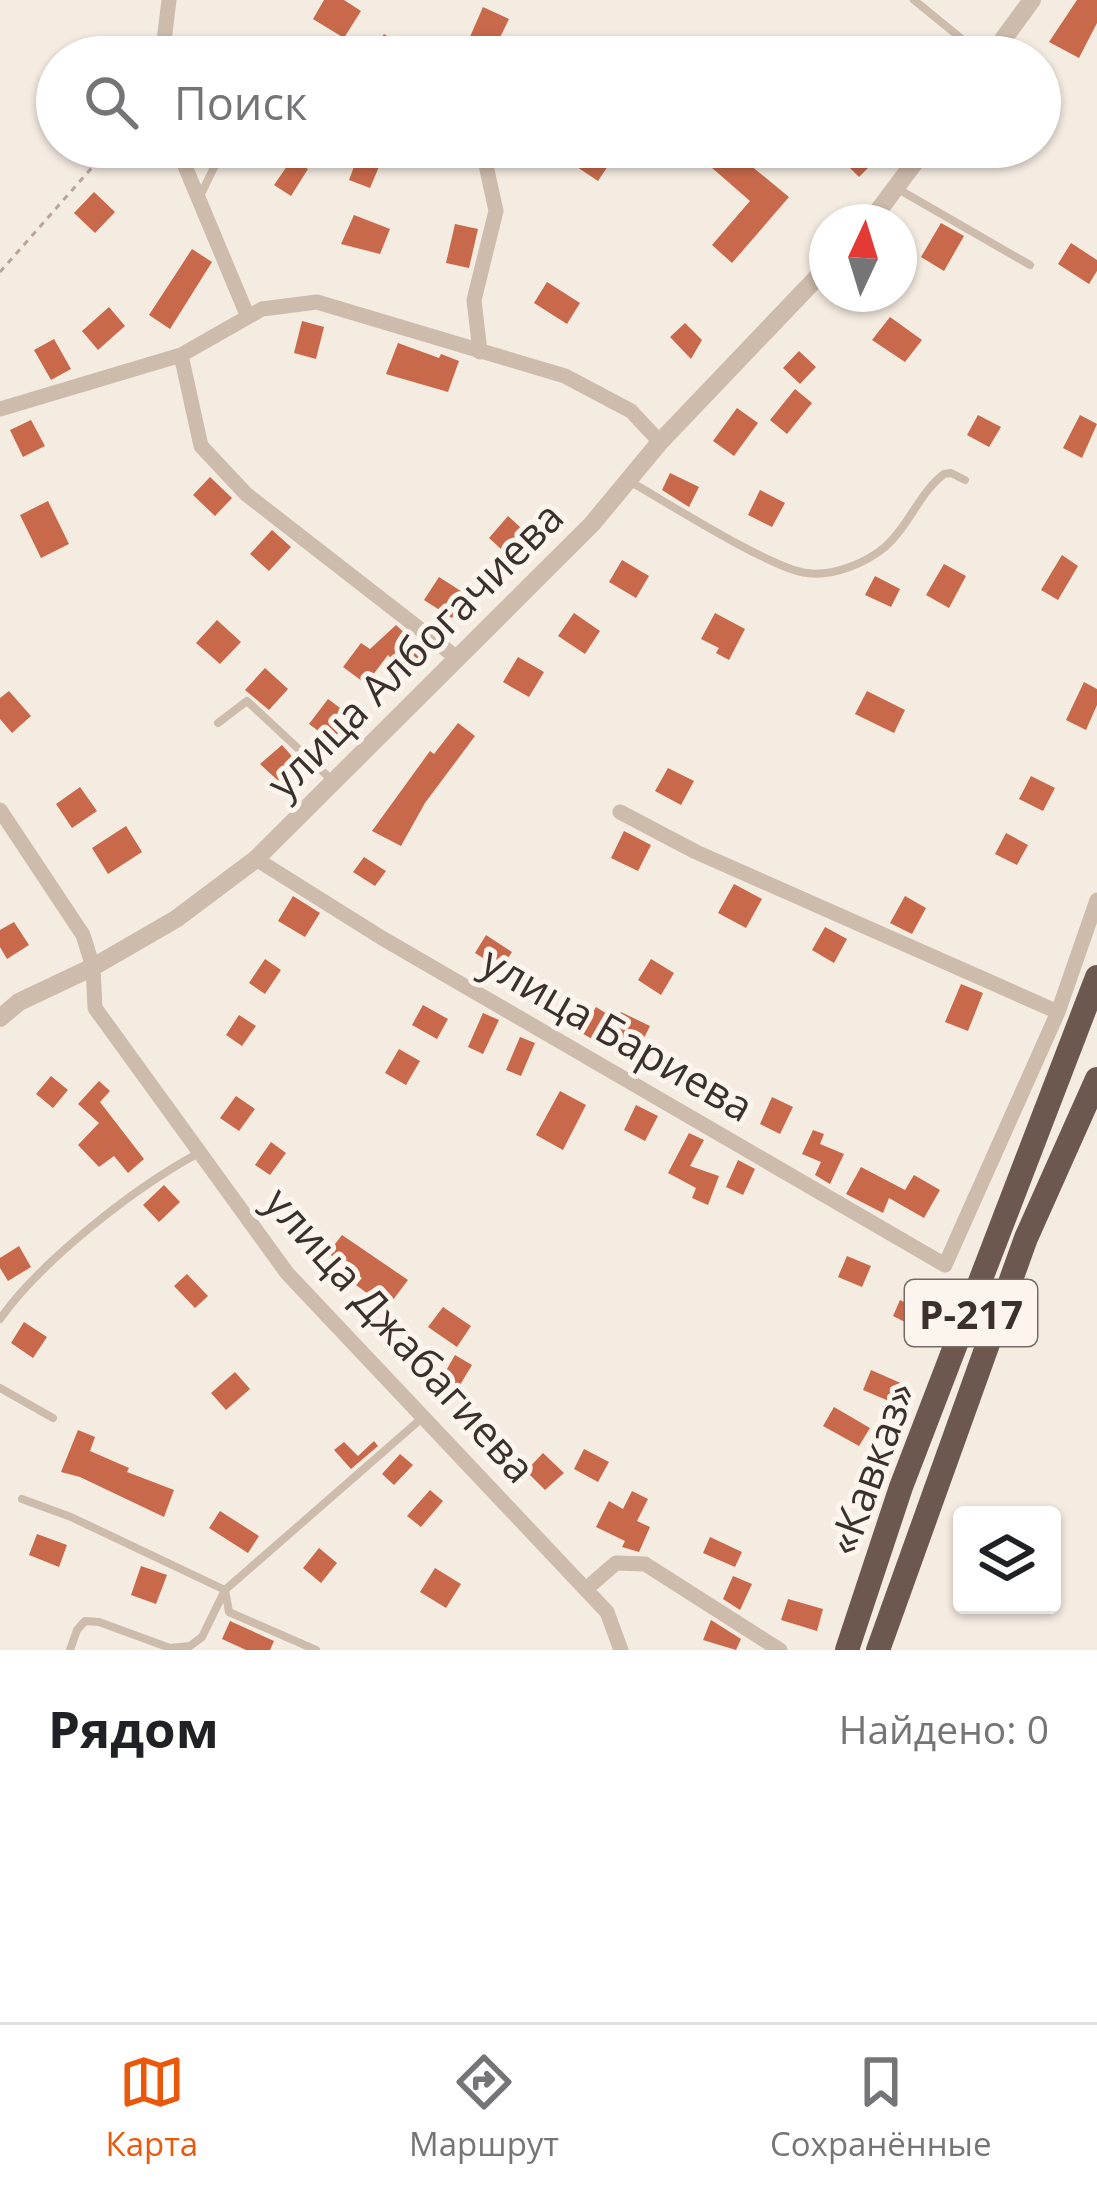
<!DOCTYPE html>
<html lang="ru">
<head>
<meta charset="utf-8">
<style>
  :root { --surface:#fff; --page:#f6f6f6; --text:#202124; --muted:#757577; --line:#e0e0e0; --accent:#ea580c }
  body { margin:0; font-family:"Open Sans",sans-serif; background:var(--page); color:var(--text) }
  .controls { position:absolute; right:36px; bottom:36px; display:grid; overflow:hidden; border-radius:12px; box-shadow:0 3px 9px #0004 }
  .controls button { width:108px; height:108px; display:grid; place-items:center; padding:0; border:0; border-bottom:3px solid var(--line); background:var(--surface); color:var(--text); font:60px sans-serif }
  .compass { position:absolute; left:809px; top:204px; width:108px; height:108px; border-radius:50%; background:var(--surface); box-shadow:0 3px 9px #0004; rotate:4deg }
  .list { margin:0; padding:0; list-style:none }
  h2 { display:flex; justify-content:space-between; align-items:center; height:156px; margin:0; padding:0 48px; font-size:51px }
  h2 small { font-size:39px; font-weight:400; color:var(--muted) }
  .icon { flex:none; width:66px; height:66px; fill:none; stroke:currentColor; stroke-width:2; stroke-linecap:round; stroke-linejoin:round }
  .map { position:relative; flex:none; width:1097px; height:1650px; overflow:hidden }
  .search { position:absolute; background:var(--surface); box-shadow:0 3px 9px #0004; left:36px; right:36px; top:36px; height:132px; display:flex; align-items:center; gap:30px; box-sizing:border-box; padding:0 42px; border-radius:66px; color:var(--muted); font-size:45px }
  .sheet { height:372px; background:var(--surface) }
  nav { display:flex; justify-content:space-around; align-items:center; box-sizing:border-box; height:168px; border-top:3px solid var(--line); background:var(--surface); font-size:33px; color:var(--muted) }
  nav a { display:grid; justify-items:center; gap:6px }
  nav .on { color:var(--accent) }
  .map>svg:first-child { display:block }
</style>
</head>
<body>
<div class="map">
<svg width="1097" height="1650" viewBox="0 0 1097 1650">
  <rect width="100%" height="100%" fill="#f4ebe1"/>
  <path fill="#c8694b" d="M324,0h20l17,11 -17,27 -31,-19z
    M1077,0h20v23l-18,35 -30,-16z
    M483,7l26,12 -15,31 -25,-11z
    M384,34l23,15 -5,8h-34z
    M581,147h18l15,10 -16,24 -27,-18z
    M728,147l61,50 -57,66 -20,-18 38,-44 -39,-34z
    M855,147h18l8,8 -22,22 -17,-17z
    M359,153l22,9 -11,26 -21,-8z
    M292,159l16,10 -17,27 -17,-11z
    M94,192l21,20 -20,21 -21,-20z
    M354,215l36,14 -10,25 -39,-10z
    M941,223l23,13 -20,35 -23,-14z
    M455,224l23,5 -9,39 -23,-5z
    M1071,243l26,17v11l-8,13 -31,-20z
    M192,249l20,13 -42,67 -21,-14z
    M547,282l33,21 -13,21 -33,-21z
    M109,307l16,19 -27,24 -16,-19z
    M890,317l32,23 -17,22 -33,-22z
    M302,321l22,6 -8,32 -22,-6z
    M685,323l17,17 -11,19 -21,-22z
    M54,339l17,30 -20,11 -17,-30z
    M398,343l41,15 2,-4 18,7 -11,31 -62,-18z
    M799,351l17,16 -16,17 -17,-16z
    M795,389l17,14 -25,31 -17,-14z
    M737,408l21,15 -24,33 -21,-15z
    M978,415l23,12 -12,20 -22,-12z
    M1080,415l17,9 -15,34 -19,-10z
    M31,420l14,26 -22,11 -13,-27z
    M670,473l29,14 -10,20 -27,-17z
    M210,477l22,21 -17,18 -22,-21z
    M760,490l25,13 -13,24 -24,-12z
    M48,501l21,43 -28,14 -21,-43z
    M508,516l24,22 -19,22 -24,-22z
    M272,530l19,17 -22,24 -19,-17z
    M1062,555l16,11 -20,34 -17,-10z
    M622,560l27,16 -13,22 -27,-16z
    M944,564l22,12 -17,32 -23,-13z
    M875,576l25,13 -9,18 -26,-12z
    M439,577l28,18 -15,23 -28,-18z
    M574,613l26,18 -15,23 -27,-18z
    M715,613l30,16 -16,31 -13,-7 3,-5 -18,-9z
    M217,620l24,22 -21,22 -24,-21z
    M396,625l32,30 -22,20 -18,-20 -22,29 -23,-17 18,-24 9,6z
    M518,657l26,15 -15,25 -26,-15z
    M265,668l23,21 -19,21 -24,-20z
    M1084,682l13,7v16l-11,25 -20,-10z
    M9,691l22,25 -19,17 -12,-14v-21z
    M867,691l38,19 -11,23 -39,-19z
    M328,699l23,17 -19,25 -23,-17z
    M458,723l17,13 -50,67 -24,43 -29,-15 58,-80 4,3z
    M282,745l22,25 -18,18 -26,-24z
    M668,768l26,13 -13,24 -26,-14z
    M1031,776l24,12 -12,23 -24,-12z
    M80,787l17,24 -25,17 -16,-24z
    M126,826l16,26 -34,22 -16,-26z
    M624,831l27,14 -13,26 -27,-13z
    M1006,833l22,12 -11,20 -22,-11z
    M364,857l22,14 -11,15 -22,-14z
    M734,884l28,15 -16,29 -28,-15z
    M293,896l27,17 -15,24 -27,-16z
    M905,896l21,12 -14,26 -22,-11z
    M14,922l15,23 -22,14 -7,-12v-17z
    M825,927l22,12 -13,24 -22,-13z
    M486,935l26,17 -11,17 -26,-16z
    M265,959l16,11 -16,24 -16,-11z
    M651,959l23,14 -13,22 -23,-15z
    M961,984l22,9 -15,38 -23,-9z
    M423,1005l25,14 -11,20 -25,-14z
    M596,1007l21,13 4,-8 29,14 -11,22 -35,-18 -7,12 -17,-10z
    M483,1013l16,7 -16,34 -15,-7z
    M239,1015l17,11 -14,20 -16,-11z
    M520,1037l15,6 -14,33 -15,-6z
    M399,1049l21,12 -14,24 -21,-12z
    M51,1076l17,14 -15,18 -17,-14z
    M99,1081l11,10 -10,11 44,57 -16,14 -14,-17 -15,11 -21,-22 21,-22 -21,-19z
    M560,1091l26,14 -23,45 -27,-15z
    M236,1096l19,13 -16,22 -19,-13z
    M772,1097l21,10 -13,27 -20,-10z
    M636,1105l22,11 -13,25 -21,-11z
    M813,1130l11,4 -4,10 24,10 -14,30 -15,-9 6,-13 -19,-8z
    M689,1133l15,7 -14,26 29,10 -11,29 -16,-7 4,-10 -28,-15z
    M271,1142l15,11 -16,22 -15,-10z
    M738,1160l17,9 -12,26 -17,-8z
    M861,1167l44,23 9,-15 26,15 -16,28 -35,-20 -6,15 -37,-19z
    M164,1185l16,17 -21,20 -16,-17z
    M342,1235l66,45 -21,28 -31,-23 6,-7 -34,-25z
    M19,1246l12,21 -23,14 -8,-13v-10z
    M847,1256l24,10 -9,21 -24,-10z
    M187,1274l21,22 -13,12 -21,-22z
    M900,1300l32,16 -7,16 -32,-16z
    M443,1307l28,19 -14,21 -29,-20z
    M24,1322l23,15 -14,21 -22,-15z
    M455,1355l17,10 -15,25 -17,-9z
    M871,1370l34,15 -9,19 -33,-14z
    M235,1372l15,17 -24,21 -15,-17z
    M834,1407l36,21 -11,18 -36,-20z
    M78,1430l17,7 -5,14 39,17 -2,4 47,18 -10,27 -84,-40 -19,-5z
    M374,1441l4,5 -27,23 -17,-19 10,-8 14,14z
    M584,1449l25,13 -11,20 -24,-13z
    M543,1453l21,20 -19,17 -19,-19z
    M400,1454l13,11 -19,20 -12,-11z
    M430,1490l13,11 -22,26 -14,-11z
    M632,1491l16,8 -11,22 13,6 -11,25 -17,-5 3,-6 -29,-14 13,-26 14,8z
    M220,1511l39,25 -11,17 -39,-25z
    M37,1534l30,11 -8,22 -30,-12z
    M710,1537l32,15 -7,15 -32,-14z
    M319,1548l18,15 -16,20 -18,-15z
    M141,1566l26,9 -11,29 -25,-9z
    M435,1568l26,16 -15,24 -26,-16z
    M733,1576l19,8 -12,26 -17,-11z
    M788,1599l35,10 -6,22 -36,-11z
    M711,1620l30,19 -5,11 -33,-10z
    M230,1621l44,20 -4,9h-24l-24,-11z"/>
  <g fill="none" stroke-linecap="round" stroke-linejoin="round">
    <path stroke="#b9a596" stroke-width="3" stroke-dasharray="6 6" stroke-linecap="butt" d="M0,272l110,-125"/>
    <path stroke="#cdbbac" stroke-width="8" d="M914,0l70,57
      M283,57l5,-8
      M898,189l132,76
      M201,194l23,-47
      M631,482c37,21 140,87 176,91 25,4 59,-10 78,-26 24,-21 34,-54 59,-73l7,-1 14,7
      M218,723l29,-22 86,80
      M0,1319c41,-58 134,-131 197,-165
      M0,1388l53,30
      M22,1499l49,18 154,73 4,22 87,38
      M70,1650l7,-20 8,-9 14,1 71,26 20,-2 12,-9 23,-47 197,-172"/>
    <path stroke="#cdbbac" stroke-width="15" d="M162,57l7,-57
      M177,147l71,170
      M480,352l-6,-52 22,-89 -14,-64
      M181,355l20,91 45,48 211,164
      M0,409l181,-54 81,-46 55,-7 248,74 66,35 29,31
      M0,810l83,125 10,32 2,41 192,265 320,339 14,38
      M620,812l76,40 362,160
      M256,859l126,79 563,327 113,-253 39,-112
      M586,1589l30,-26 29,1 135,86"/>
    <path stroke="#cdbbac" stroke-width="18" d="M990,57l42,-57
      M870,222l56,-75
      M0,1018l19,-16 74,-35 83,-48 80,-60 336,-335 68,-82 167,-175"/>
    <path stroke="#6c584f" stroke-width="24" d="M847,1650l54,-163 196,-510
      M878,1650l148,-412 71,-159"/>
  </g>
  <g text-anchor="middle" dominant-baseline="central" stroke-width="10" stroke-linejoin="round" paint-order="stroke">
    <rect fill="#fbf5ee" stroke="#756b66" stroke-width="3" x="905" y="1280" width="132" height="66" rx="9"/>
    <g font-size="39" font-weight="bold" fill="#3b302b">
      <text x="971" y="1313">Р-217</text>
    </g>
    <g font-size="42" fill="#3b302b" stroke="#fbf5ee">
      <text transform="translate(414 649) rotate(-45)">улица Албогачиева</text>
      <text transform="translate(618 1033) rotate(30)">улица Бариева</text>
      <text transform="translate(401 1334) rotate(48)">улица Джабагиева</text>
      <text transform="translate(870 1468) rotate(-70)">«Кавказ»</text>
    </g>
  </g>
</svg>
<div class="controls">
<button><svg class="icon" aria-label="layers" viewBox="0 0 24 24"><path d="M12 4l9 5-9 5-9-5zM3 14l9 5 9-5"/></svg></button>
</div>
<svg class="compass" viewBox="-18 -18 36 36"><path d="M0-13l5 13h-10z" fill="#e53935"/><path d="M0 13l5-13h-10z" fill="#757577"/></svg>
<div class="search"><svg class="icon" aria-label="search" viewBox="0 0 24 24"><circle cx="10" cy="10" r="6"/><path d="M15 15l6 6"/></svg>Поиск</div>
</div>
<section class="sheet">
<h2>Рядом<small>Найдено: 0</small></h2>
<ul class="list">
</ul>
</section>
<nav>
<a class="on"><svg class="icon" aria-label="map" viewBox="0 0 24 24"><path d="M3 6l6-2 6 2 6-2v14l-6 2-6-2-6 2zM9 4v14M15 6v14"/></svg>Карта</a>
<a><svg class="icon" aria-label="directions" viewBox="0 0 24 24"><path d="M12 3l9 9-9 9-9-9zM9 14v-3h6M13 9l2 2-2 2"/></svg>Маршрут</a>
<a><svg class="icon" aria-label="saved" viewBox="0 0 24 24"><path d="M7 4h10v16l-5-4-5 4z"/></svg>Сохранённые</a>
</nav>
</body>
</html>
